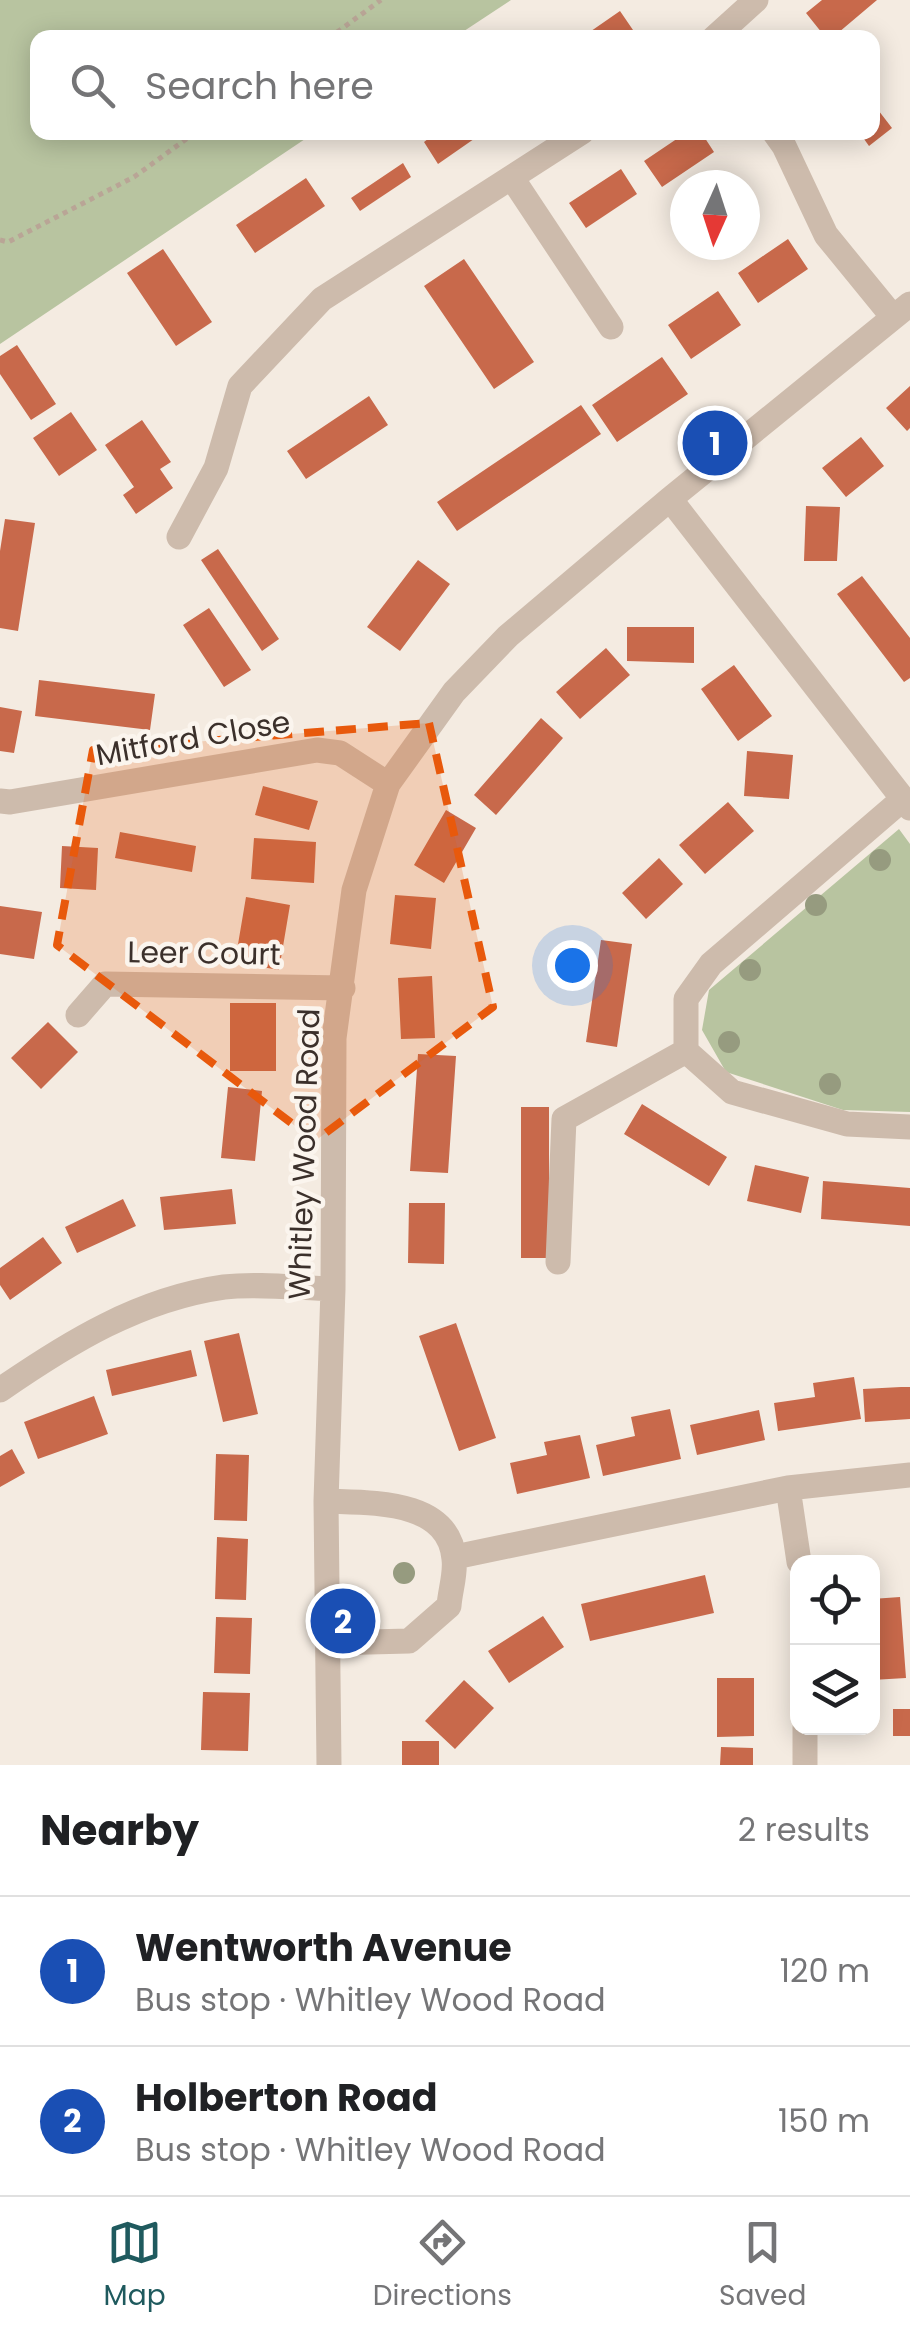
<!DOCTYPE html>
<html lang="en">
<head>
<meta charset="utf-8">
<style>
  :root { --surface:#fff; --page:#f2f2f2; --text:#202124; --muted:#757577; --line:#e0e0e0; --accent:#1f5a5e }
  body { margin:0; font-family:Poppins,sans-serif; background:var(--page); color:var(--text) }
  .controls { position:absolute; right:30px; bottom:30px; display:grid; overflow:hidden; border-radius:20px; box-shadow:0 5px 25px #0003 }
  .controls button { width:90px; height:90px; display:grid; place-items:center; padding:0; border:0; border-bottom:2px solid var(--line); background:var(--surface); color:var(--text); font:50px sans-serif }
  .compass { position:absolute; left:670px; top:170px; width:90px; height:90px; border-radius:50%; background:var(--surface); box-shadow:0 5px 25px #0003; rotate:183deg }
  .you { position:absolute; left:572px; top:965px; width:35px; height:35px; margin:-25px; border:8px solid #fff; border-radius:50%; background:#1a73e8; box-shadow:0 0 0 15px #1a73e833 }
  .badge { display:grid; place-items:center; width:65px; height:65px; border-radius:50%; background:var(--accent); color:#fff; font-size:32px; font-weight:700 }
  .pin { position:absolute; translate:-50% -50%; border:5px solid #fff; box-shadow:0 2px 10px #0006 }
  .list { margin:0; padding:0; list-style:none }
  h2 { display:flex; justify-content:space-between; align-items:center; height:130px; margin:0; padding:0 40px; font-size:42px }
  h2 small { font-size:32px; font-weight:400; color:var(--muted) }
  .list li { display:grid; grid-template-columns:65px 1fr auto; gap:30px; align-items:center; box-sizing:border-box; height:150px; padding:0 40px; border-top:2px solid var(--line) }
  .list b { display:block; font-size:38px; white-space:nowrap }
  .list p { margin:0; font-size:32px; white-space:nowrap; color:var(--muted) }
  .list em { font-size:32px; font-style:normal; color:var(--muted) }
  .icon { flex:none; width:55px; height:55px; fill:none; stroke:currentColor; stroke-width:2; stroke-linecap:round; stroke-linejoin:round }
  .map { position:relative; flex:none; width:910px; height:1765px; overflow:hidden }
  .search { position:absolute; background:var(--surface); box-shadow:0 5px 25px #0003; left:30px; right:30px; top:30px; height:110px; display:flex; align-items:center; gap:25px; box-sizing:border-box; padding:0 35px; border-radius:20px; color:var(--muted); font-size:38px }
  .sheet { height:430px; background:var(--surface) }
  nav { display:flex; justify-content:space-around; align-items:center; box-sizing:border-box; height:140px; border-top:2px solid var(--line); background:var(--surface); font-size:28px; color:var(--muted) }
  nav a { display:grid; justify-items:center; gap:5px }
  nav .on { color:var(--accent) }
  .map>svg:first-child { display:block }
</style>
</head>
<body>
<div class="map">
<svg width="910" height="1765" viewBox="0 0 910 1765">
  <rect width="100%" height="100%" fill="#f4ebe1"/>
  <path fill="#b8c4a0" d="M0,0h511l-56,37 -417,1v94l276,1 -314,211z
    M899,829l11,15v268l-67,-2 -117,-38 -24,-42 7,-40z"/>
  <path fill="#c8694b" d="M822,0h55l-45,38h-6l-20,-25z
    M620,11l13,19 -11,8h-41z
    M872,102l20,26 -23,18 -10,-14h13z
    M437,132h47l-46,32 -14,-22z
    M687,132h14l13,20 -52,35 -18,-26z
    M403,163l8,14 -51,34 -9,-13z
    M621,169l16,25 -51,34 -17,-25z
    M306,178l19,28 -70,47 -19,-28z
    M788,239l20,30 -50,34 -20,-30z
    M163,249l49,73 -36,24 -49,-73z
    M464,259l70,103 -40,27 -70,-103z
    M718,291l23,34 -50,34 -23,-34z
    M17,345l39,59 -25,16 -31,-46v-18z
    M662,357l26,37 -71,48 -25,-37z
    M910,386v42l-3,3 -21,-23z
    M369,396l19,29 -82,54 -19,-28z
    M581,405l20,29 -144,97 -20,-29z
    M71,412l26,38 -38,26 -26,-38z
    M142,420l29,42 -11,7 13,19 -37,26 -13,-19 11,-8 -29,-42z
    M861,437l23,29 -38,31 -24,-29z
    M806,506l34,1 -3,54h-33z
    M5,519l30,4 -17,108 -18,-3v-77z
    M218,549l61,90 -17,12 -61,-91z
    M418,560l32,24 -50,67 -33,-24z
    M862,576l48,62v40l-6,4 -67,-88z
    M209,608l42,62 -27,17 -41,-62z
    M627,627h67v36l-67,-2z
    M606,648l24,27 -50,44 -24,-27z
    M734,665l38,51 -34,25 -37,-52z
    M39,680l116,14 -5,36 -115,-14z
    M0,707l22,4 -8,42 -14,-2z
    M541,718l22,20 -67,77 -22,-20z
    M747,751l46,4 -4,44 -45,-3z
    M263,786l55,15 -9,29 -54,-15z
    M728,802l26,29 -49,43 -26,-29z
    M446,810l30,18 -32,55 -30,-18z
    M120,832l76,14 -4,26 -77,-14z
    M254,838l62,4 -2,41 -63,-4z
    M62,846l36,2 -2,42 -36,-2z
    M659,858l24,26 -37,35 -24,-26z
    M395,895l41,3 -5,51 -41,-5z
    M246,897l44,8 -11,65 -44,-8z
    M0,906l42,6 -8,47 -34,-5z
    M601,940l31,4 -15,103 -31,-5z
    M432,976l3,62 -34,1 -3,-61z
    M230,1003h46v68h-46z
    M48,1022l30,30 -37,37 -30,-31z
    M418,1054l38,2 -8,117 -38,-2z
    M228,1087l34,4 -7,70 -34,-3z
    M642,1104l85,53 -18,29 -85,-52z
    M521,1107h28v151h-28z
    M755,1165l54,12 -8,36 -54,-12z
    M823,1181l87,7v38l-89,-7z
    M232,1189l4,35 -72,6 -4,-33z
    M123,1199l13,27 -59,27 -12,-26z
    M409,1203h36l-1,61 -36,-1z
    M43,1237l19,26 -52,37 -10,-15v-17z
    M456,1323l40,115 -37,13 -40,-115z
    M239,1333l19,81 -35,8 -19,-81z
    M191,1350l6,26 -85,20 -6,-26z
    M854,1377l7,42 -83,12 -4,-28 41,-6 -2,-14z
    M901,1387h9v32l-45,3 -2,-33z
    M94,1396l14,38 -70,25 -14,-37z
    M670,1409l11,50 -78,17 -7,-31 39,-9 -4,-19z
    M759,1410l6,30 -68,15 -7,-30z
    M580,1435l10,43 -73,16 -7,-31 37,-8 -3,-13z
    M12,1449l13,24 -25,14v-31z
    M216,1454l33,1 -2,66 -33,-1z
    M217,1537l31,2 -2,61 -31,-1z
    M705,1575l9,38 -124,28 -9,-37z
    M900,1597l6,81 -34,2v-81z
    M543,1616l21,31 -55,36 -21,-32z
    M216,1617l36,1 -2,56 -36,-1z
    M717,1678h37v58l-37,1z
    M464,1680l30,28 -39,41 -30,-28z
    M203,1692l47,1 -2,58 -47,-1z
    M893,1709h17v27h-17z
    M402,1741h37v24h-37z
    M721,1747l32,1v17h-33z"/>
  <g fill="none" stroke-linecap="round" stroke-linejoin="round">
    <path stroke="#b9a596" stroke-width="5" stroke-dasharray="5 5" stroke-linecap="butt" d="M329,38l52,-38
      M0,240l8,2 126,-65 62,-45"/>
    <path stroke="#cdbbac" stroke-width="25" d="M714,38l42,-38
      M774,132l10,14 42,89 67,82
      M512,178l99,149
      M670,499l240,309
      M179,537l37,-69 24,-82 82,-87 260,-167
      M903,799l-192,165 -25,35v52l46,41 115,32 63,3
      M0,801l10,1 307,-52 23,3 48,31
      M78,1015l27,-31 238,4
      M558,1262l6,-143 122,-68
      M0,1390c68,-47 139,-91 224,-103 34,-4 74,1 109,2
      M788,1488l11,74
      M326,1501c44,2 123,-2 128,58 2,15 -4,32 -5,47l-40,35 -79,2
      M455,1557l333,-69 122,-13
      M329,1765l-3,-264 7,-212 1,-251 20,-148 34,-106 66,-92 54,-56 162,-137 240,-195
      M805,1765v-37"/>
  </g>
  <g fill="#969b7f">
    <circle cx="880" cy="860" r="11"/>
    <circle cx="816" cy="905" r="11"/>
    <circle cx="750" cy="970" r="11"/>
    <circle cx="729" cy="1042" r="11"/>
    <circle cx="830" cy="1084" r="11"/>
    <circle cx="404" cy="1573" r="11"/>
  </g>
  <path fill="#e8590c" fill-opacity="0.2" stroke="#e8590c" stroke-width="8" stroke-dasharray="20 12" stroke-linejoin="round" d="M429,723l64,284 -178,134 -258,-196 36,-195z"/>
  <g text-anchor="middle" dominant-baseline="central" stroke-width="9" stroke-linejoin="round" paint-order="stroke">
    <g font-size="30" fill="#3b302b" stroke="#fbf5ee">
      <text transform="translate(193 738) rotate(-10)">Mitford Close</text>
      <text transform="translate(204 953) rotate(1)">Leer Court</text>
      <text transform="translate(304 1154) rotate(-88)">Whitley Wood Road</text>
    </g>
  </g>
</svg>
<div class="controls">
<button><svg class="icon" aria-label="locate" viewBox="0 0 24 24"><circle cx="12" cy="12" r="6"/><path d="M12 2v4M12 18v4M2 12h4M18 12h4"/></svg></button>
<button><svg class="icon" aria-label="layers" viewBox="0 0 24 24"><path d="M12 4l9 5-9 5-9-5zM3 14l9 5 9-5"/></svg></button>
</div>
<svg class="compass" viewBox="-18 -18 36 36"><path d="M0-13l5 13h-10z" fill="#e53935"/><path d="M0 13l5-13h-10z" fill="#757577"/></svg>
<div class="you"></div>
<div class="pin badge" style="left:715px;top:443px;background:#1a4fb4">1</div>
<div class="pin badge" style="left:343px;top:1621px;background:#1a4fb4">2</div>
<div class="search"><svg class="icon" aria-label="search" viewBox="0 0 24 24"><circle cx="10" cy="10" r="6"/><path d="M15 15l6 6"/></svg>Search here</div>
</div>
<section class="sheet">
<h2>Nearby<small>2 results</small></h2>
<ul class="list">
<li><span class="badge" style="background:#1a4fb4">1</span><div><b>Wentworth Avenue</b><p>Bus stop · Whitley Wood Road</p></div><em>120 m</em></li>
<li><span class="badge" style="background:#1a4fb4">2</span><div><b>Holberton Road</b><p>Bus stop · Whitley Wood Road</p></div><em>150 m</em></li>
</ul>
</section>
<nav>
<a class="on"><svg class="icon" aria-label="map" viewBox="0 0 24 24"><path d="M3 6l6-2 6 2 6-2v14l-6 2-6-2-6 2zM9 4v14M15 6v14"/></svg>Map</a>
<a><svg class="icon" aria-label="directions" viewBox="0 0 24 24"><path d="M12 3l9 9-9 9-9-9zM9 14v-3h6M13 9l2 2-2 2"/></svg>Directions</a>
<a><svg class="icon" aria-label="saved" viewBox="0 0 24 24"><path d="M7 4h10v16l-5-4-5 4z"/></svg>Saved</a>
</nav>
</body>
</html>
